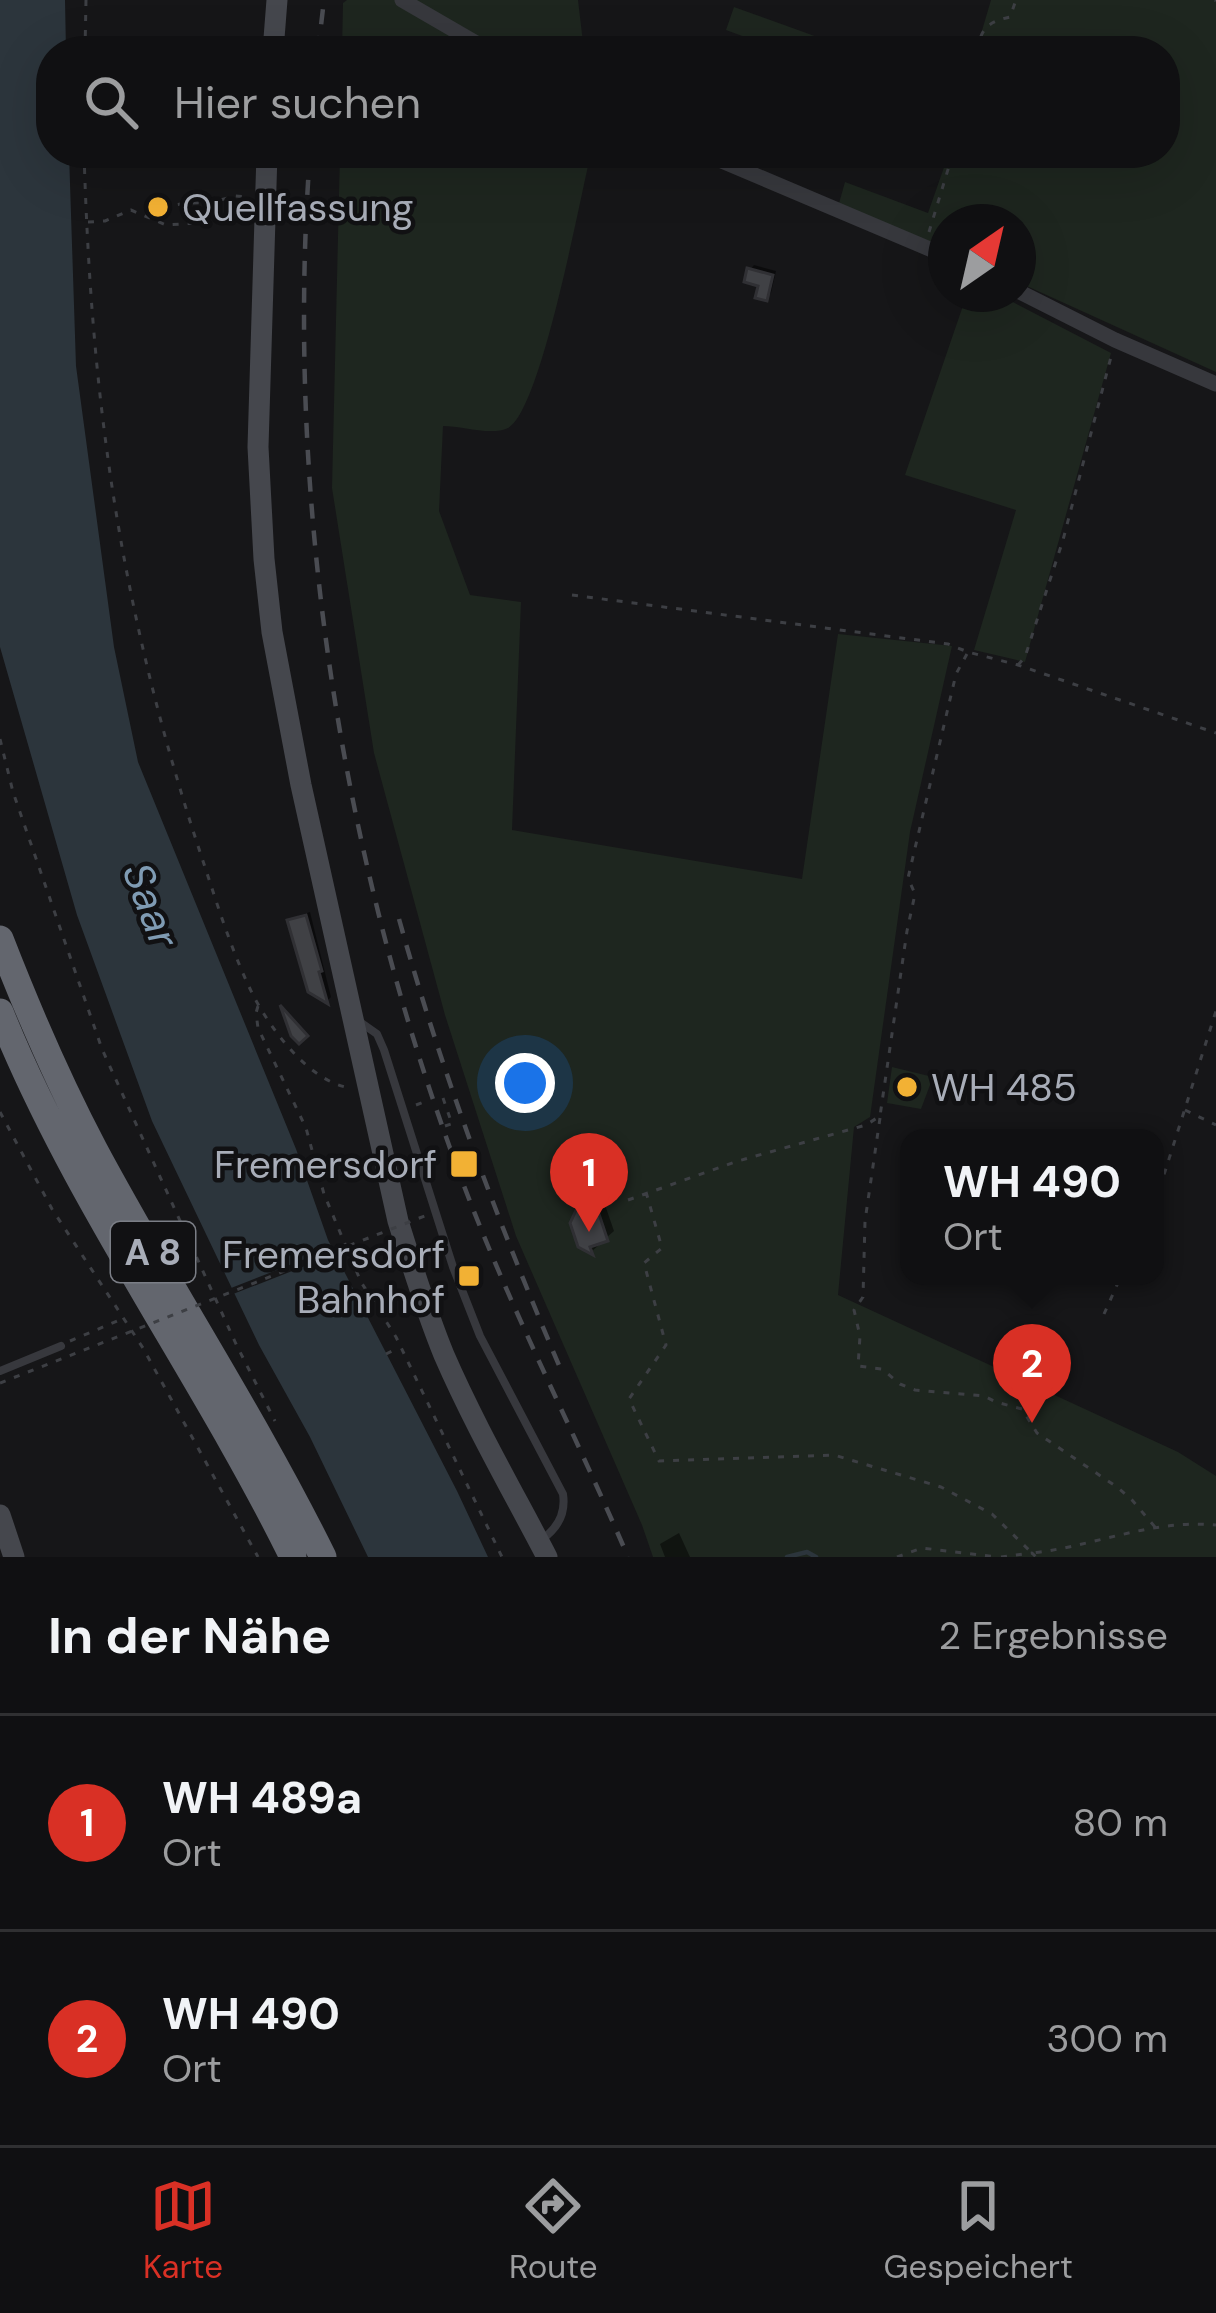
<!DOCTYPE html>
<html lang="de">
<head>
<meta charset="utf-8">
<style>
  :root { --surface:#101012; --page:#19191b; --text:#f1f3f6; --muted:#9c9d9f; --line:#303032; --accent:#d93025 }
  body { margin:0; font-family:"DM Sans",sans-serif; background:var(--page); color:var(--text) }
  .compass { position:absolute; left:928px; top:204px; width:108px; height:108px; border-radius:50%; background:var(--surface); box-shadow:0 12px 48px #0002; rotate:34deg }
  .you { position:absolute; left:525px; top:1083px; width:42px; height:42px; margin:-30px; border:9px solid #fff; border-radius:50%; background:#1a73e8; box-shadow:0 0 0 18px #1a73e833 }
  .badge { display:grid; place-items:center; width:78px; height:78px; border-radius:50%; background:var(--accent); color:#fff; font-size:39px; font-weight:700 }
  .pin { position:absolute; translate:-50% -99px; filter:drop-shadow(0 3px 6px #0008) }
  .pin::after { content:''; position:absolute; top:63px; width:42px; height:36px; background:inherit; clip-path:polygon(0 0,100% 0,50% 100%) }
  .popup { position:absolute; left:900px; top:1129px; width:264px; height:156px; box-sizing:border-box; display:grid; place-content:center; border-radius:24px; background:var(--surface); filter:drop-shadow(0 3px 9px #0005); font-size:39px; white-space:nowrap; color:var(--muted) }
  .popup b { font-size:45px; color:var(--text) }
  .popup::after { content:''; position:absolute; left:50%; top:100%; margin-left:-24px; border:24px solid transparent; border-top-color:var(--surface) }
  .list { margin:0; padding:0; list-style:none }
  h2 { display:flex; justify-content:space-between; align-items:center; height:156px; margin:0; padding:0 48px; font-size:51px }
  h2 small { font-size:39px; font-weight:400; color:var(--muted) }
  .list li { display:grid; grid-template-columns:78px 1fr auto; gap:36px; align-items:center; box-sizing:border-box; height:216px; padding:0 48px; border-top:3px solid var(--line) }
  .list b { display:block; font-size:45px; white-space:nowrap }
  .list p { margin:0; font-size:39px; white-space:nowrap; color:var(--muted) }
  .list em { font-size:39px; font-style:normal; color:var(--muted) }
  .icon { flex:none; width:66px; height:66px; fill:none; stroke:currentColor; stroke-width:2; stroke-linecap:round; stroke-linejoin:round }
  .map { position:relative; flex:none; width:1216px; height:1557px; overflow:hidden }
  .search { position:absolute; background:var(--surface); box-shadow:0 12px 48px #0002; left:36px; right:36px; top:36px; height:132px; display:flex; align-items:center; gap:30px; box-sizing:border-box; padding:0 42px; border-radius:48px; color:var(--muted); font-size:45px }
  .sheet { height:588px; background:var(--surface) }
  nav { display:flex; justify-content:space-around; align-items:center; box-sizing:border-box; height:168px; border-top:3px solid var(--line); background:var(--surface); font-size:33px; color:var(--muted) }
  nav a { display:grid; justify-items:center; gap:6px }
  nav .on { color:var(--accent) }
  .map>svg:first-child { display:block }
</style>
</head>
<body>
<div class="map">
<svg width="1216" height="1557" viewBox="0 0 1216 1557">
  <rect width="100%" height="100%" fill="#161618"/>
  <path fill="#1e261f" d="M347,0h231l6,51h-242l1,-48z
    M991,0h225v372l-198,-90v-60h-72v30l-108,-45 7,-25 83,31 21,-60h216v-102h-189z
    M734,7l122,44h-73l-57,-21z
    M340,153h251c-11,45 -50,258 -83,275 -17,8 -46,-2 -65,-2l-4,85 31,84 51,7 -9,228 290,49 36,-245 114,12 -42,186 -40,285 -16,10 -16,168 340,157 38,24v81h-563l-11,-32 -126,-289 -71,-221 -71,-262 -42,-265z
    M967,294h30l114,59 -86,309 -51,-12 42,-140 -111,-35z
    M892,1067l41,10 -12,32 -34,-6z"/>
  <path fill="#2c353c" d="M0,0h65l1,51h-15v102h18l7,213 38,281 24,115 158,387 32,91 129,251 31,66h-120l-58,-120 -51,-92 -107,-224 -75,-206 -77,-268z"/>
  <path fill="#161618" d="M338,1246l3,6 -113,44 -2,-6z"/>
  <path fill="#0007" d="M754,265l22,6 -5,22 -5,5 -5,-14 -11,-14z
    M310,912l21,85 -3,3 -17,-10 -21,-69 5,-4z
    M585,1203l3,8 17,-6 9,26 -8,7 -9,3 2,4 -7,6 -12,-6 -7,-22z
    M679,1533l11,24h-25l-5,-13z"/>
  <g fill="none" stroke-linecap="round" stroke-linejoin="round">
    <path stroke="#2c353c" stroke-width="4.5" d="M787,1557l20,-5 9,5"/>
  </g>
  <path fill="#404145" stroke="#303034" stroke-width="3" d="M747,268l26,7 -6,26 -12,-3 3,-12 -14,-4z
    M306,915l16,56 -3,1 9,32 -20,-12 -21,-72z
    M280,1005l28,31 -9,8 -8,-8z
    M578,1206l3,10 17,-5 10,30 -18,6 3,8 -15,-8 -8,-24z"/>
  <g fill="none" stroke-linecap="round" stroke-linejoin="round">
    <path stroke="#3d3f44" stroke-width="3" stroke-dasharray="6 9" stroke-linecap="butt" d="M1215,0l1,1
      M85,51l1,-51
      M977,51c4,-23 11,-29 33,-34l6,-17
      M84,153c3,97 9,194 22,291 18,138 50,275 94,408 16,48 31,99 54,145 19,35 55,84 96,91
      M163,207c15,-3 30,-5 45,-4
      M88,222l17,-1 26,-11 35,15 30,-2 13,-20 26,-7 12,1
      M929,232l24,-79
      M572,595l376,49 20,8 50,13 198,68
      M1018,665l7,-8 38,-117 49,-187
      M0,739l13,53 89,257 134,295 39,77
      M258,1006l-2,7 2,15 48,100 18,66 37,88 35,55 106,220
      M443,1098l9,26
      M416,1105l10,-4
      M1185,1110l31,15
      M0,1112l52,97 91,139 115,209
      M880,1118l-15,103 -2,76 -9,13 6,26 -2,30 24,3 18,15 15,6 69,6 12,6 26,7 15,24 80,54 15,13 23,27
      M445,1126l12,-4
      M646,1192l16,56 -18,15 22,82 -37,54 30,62 175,-6 107,32 51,27 40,39c64,-7 119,-34 184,-28
      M628,1200l110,-39 128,-36 14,-9 27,-185 8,-37 -7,-16 48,-204 12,-22
      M1155,1203l61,-192
      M362,1257l24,-12
      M1104,1314l17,-38
      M70,1341l52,-22
      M386,1354l12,-6
      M897,1557l25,-9 75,9
      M1001,1557l31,-4 4,4"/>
    <path stroke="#37383d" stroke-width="8" d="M360,1022l17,12 7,16 69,217 27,69 83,158c3,20 -6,35 -22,46
      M0,1371l61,-25"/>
    <path stroke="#37383d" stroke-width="15" d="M402,0l88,51
      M703,153l243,103
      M1018,291l97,49 101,44"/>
    <path stroke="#45474d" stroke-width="21" d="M273,51l4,-51
      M267,153l-9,294 6,112 8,73 29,153 97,436c14,45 28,90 46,134 30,69 68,135 103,202
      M0,1515l14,42"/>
    <path stroke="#63666e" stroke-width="27" d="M0,939c28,72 58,142 94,210 73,137 160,268 229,408
      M0,1012c77,192 202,360 293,545"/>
    <path stroke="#4a4c52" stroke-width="4.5" stroke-dasharray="15 12" stroke-linecap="butt" d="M318,51l6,-51
      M310,153c-25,338 29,697 147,1014 49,134 115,259 171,390
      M399,919c43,155 99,303 162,451"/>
    <path stroke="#3d3f44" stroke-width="3" stroke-dasharray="6 9" stroke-linecap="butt" d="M0,1383l427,-168"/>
  </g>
  <g fill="#f2b134" stroke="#111113" stroke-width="4.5">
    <circle cx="158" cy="207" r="12"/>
    <circle cx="907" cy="1087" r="12"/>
    <rect x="449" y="1149" width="30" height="30" rx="6"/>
    <rect x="457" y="1264" width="24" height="24" rx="6"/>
  </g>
  <g text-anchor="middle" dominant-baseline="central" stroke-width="9" stroke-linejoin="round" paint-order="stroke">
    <rect fill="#111113" stroke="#7b7e86" stroke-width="3" x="111" y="1222" width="84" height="60" rx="9"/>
    <g font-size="36" font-weight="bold" fill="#a8adb8">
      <text x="153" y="1252">A 8</text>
    </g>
    <g font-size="39" fill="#a8adb8" stroke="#111113" text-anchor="start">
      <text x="182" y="207">Quellfassung</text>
      <text x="931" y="1087">WH 485</text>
      <text x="437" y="1164" text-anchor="end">Fremersdorf</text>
      <text x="445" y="1254" text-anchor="end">Fremersdorf<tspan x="445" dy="45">Bahnhof</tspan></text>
    </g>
    <g font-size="42" font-style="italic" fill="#7f9bb3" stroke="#111113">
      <text transform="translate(151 905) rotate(69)">Saar</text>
    </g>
  </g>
</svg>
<svg class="compass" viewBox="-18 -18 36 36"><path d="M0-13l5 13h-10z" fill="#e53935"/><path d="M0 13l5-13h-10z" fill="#9c9d9f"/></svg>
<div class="you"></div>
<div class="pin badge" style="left:589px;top:1232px">1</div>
<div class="pin badge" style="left:1032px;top:1423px">2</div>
<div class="popup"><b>WH 490</b>Ort</div>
<div class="search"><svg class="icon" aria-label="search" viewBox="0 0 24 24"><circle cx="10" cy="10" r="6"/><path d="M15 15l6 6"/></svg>Hier suchen</div>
</div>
<section class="sheet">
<h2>In der Nähe<small>2 Ergebnisse</small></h2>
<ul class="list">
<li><span class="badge">1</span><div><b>WH 489a</b><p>Ort</p></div><em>80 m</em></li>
<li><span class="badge">2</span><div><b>WH 490</b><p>Ort</p></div><em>300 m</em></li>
</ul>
</section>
<nav>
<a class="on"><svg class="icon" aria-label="map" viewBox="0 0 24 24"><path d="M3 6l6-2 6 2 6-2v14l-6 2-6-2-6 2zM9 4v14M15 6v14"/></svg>Karte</a>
<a><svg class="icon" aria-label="directions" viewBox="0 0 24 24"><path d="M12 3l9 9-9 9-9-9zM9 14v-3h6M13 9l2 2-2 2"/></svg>Route</a>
<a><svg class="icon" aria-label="saved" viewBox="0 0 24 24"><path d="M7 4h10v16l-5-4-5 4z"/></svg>Gespeichert</a>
</nav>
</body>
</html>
